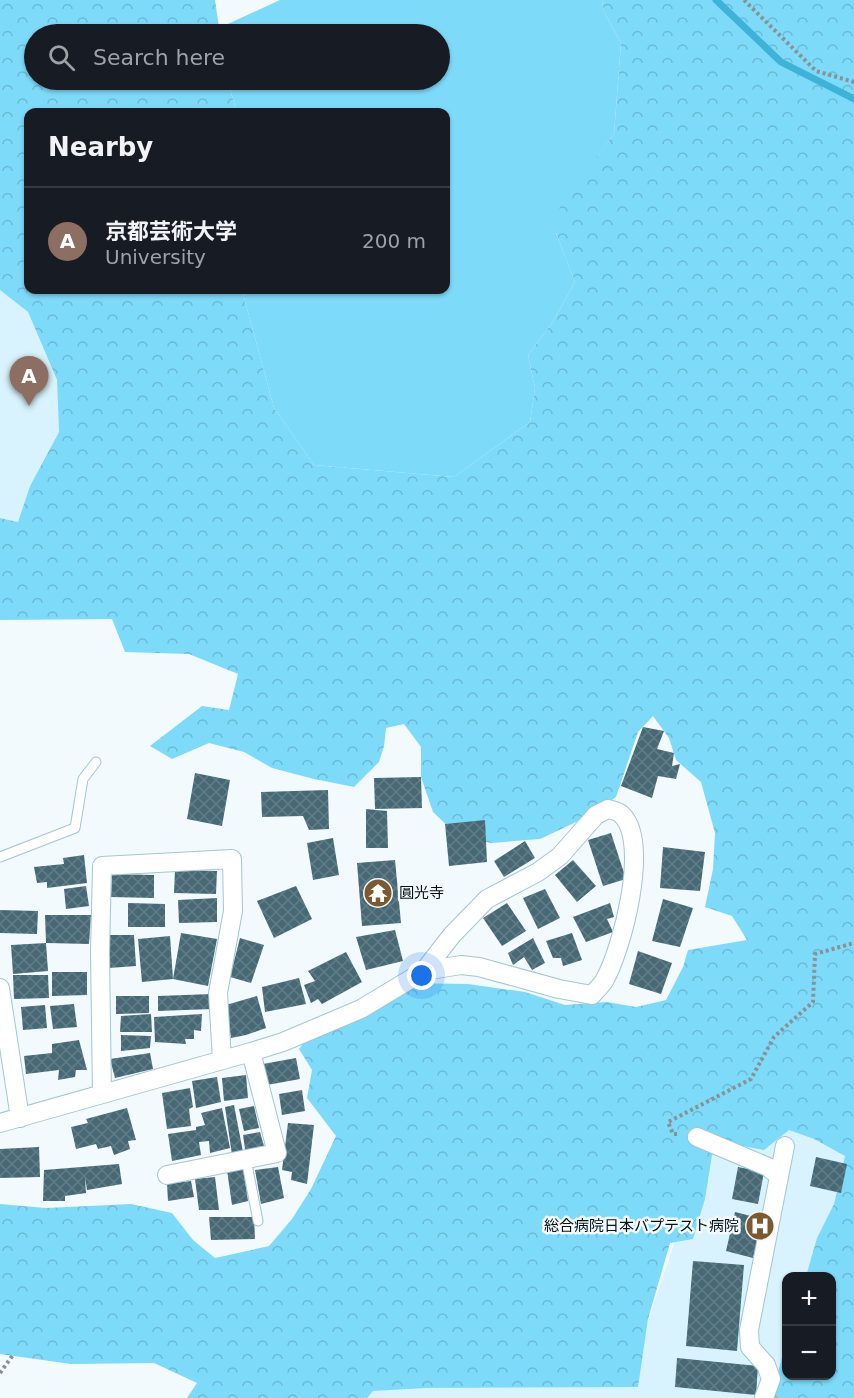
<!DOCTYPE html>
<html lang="en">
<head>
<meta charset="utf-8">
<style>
  :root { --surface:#171b24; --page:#20242c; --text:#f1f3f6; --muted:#9ea1a6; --line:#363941; --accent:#bcae9d }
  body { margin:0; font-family:"DejaVu Sans","Noto Sans JP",sans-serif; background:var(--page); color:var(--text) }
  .controls { position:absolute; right:18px; bottom:18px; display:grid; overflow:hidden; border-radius:12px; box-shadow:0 2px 4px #0004 }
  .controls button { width:54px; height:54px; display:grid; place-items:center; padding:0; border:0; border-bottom:2px solid var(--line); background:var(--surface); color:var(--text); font:30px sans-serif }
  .you { position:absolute; left:422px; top:976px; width:21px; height:21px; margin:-15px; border:4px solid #fff; border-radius:50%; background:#1a73e8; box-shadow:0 0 0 9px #1a73e833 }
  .badge { display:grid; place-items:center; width:39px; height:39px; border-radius:50%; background:var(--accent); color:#fff; font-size:20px; font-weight:700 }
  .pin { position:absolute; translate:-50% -50px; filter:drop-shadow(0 2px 3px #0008) }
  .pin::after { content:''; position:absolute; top:32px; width:21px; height:18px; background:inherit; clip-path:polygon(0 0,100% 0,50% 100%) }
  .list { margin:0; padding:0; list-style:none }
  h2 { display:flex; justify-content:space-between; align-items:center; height:78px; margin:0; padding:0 24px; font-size:26px }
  h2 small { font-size:20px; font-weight:400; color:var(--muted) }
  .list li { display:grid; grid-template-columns:39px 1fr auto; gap:18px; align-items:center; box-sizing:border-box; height:108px; padding:0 24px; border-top:2px solid var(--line) }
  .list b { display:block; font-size:22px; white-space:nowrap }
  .list p { margin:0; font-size:20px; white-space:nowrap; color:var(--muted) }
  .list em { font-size:20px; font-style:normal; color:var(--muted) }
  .icon { flex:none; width:33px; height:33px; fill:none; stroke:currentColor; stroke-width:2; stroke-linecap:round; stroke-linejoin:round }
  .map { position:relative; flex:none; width:854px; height:1398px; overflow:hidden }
  .search { position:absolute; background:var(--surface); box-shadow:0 2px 4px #0004; left:24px; top:24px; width:426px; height:66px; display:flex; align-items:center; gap:15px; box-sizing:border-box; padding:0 21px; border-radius:33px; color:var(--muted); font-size:22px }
  .panel { position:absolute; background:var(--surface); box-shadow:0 2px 4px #0004; left:24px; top:108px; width:426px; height:186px; border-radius:12px }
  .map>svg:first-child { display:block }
</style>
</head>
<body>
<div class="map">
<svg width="854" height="1398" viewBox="0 0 854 1398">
  <defs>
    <pattern id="forest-crowns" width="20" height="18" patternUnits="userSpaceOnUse" patternTransform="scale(1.5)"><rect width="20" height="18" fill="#7edaf9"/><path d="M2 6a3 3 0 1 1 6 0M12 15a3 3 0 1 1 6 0" fill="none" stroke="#6bbad5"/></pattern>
    <pattern id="building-cross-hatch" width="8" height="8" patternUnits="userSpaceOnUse" patternTransform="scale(1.5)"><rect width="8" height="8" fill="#476975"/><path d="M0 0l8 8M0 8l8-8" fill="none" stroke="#627d86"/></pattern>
  </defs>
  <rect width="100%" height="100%" fill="#f2fafd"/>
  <path fill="#d8f3fd" d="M0,290l28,22 29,68 2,52 -29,54 -12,36 -18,-4z
    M717,1116l137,22 -29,138h-39v100l5,22h-435l11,-16 262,-4z"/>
  <path fill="#7edaf9" d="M280,0h322l2,12 17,31 -7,91 -23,31 -35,68 19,49 -23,41 -24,32 7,33 -5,34 -76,55 -140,-12 -40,-57 -32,-118h204v-178h-209l-10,-32h213v-46h-220l-1,-6z"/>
  <path fill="url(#forest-crowns)" d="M0,0h215l5,34h-186v46h193l10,32h-209v178h214l32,118 40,57 140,12 76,-55 5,-34 -7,-33 24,-32 23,-41 -19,-49 4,-28 54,-71 7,-91 -17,-31 -2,-12h252v1398h-83l15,-55v33h46v-100h-26l11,-38 17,-34 11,-48 -31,-17 -25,-9 -25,20 -38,-7 -14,12 -7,44 -12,40 -23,4 -22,76 -10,68 -212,1 -53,3 -6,7h-180l10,-15 -43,-20 -83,1 -71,-10v-150l46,4 85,-4 41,9 21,27 22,18 54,-12 23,-27 19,-30 25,-53 -29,-38 5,-28 -13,-21 13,-17 93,-49 63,1 57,8 40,13 42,-3 29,5 30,-7 17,-33 5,-17 59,-10 -15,-24 -27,-9 8,-38 2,-36 -14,-51 -25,-22 -7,-22 -16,-22 -15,16 -22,65 -27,19 -49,23 -49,4 -34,-8 -24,-23 -12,-35v-30l-17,-23 -18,4 -2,18 -5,16 -25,25 -40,-8 -42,-11 -28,-16 -35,-9 -37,16 -22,-13 52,-40 27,4 9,-36 -49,-20 -64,-2 -13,-33 -112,1v-102l18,4 12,-36 29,-54 -2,-52 -29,-68 -28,-22z"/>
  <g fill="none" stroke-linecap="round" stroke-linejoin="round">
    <path stroke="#3eb3d7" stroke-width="7" d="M716,0l65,62 73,37"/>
  </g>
  <path fill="url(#building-cross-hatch)" d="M643,727l21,4 -7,18 17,4 -2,13 8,-2 -4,15 -18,-3 -6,22 -31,-12z
    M195,773l35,7 -8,46 -35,-7z
    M421,777l1,31 -47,1 -1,-31z
    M328,790l1,39 -20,1 -6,-14 -41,1 -1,-25z
    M366,809l21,2 1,37h-22z
    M485,820l2,42 -38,4 -4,-42z
    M611,833l15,46 -23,7 -15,-46z
    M333,838l6,37 -26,5 -6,-37z
    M525,841l10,17 -31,19 -10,-16z
    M663,847l42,5 -5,39 -40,-3z
    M84,855l3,28 -40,5v-6l-10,1 -3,-16 30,-3 -1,-6z
    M395,860l6,63 -39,3 -5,-63z
    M573,860l23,26 -19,16 -22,-27z
    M175,870l42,1 -1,23 -42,-1z
    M112,874l42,1v23l-43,-1z
    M86,886l3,20 -23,3 -2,-20z
    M296,886l16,33 -38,19 -17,-37z
    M545,889l15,29 -22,11 -15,-31z
    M217,898v24l-38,1 -1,-23z
    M663,899l30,9 -13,39 -28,-6z
    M128,903l37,1v23h-37z
    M507,903l19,28 -24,15 -19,-28z
    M610,903l4,14 -7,2 6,13 -27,10 -13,-25z
    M0,910l38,1 -1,23 -37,-1z
    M45,915h46l-2,29 -43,-1z
    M395,930l8,31 -37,9 -10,-33z
    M181,933l36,6 -9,47 -35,-7z
    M572,933l10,27 -19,6 -2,-8h-8l-7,-17z
    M109,935h25l2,31 -27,2z
    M170,936l3,43 -31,3 -4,-43z
    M240,938l24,7 -13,38 -21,-6z
    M533,938l12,25 -13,7 -8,-13 -11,8 -5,-12z
    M46,943l2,28 -35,3 -2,-29z
    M638,951l34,12 -11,31 -32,-10z
    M346,952l16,30 -40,22 -4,-5 -7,4 -7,-18 11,-4 -7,-10z
    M52,972h35v23l-35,1z
    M13,975h35l1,23 -35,1z
    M299,978l7,26 -41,8 -3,-25z
    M212,994v15l-54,2v-15z
    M116,996h33v17l-33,1z
    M257,996l9,32 -20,7 -15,3 -5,-33z
    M74,1004l3,23 -24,2 -3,-23z
    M45,1005l2,23 -24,2 -2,-23z
    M151,1014l1,18h-32l1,-16z
    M202,1014l-1,17 -7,-1v9h-9l1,5 -31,-2 -1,-25z
    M121,1035l30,1 -1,12 -29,3z
    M79,1040l8,30h-11l-1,7 -17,3 1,-10 -33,4 -2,-18 28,-3v-9z
    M150,1053l3,16 -38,9 -5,-19z
    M296,1058l4,21 -33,6 -4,-21z
    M246,1075l2,23 -24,3 -2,-23z
    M217,1077l4,25 -25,6 -4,-27z
    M190,1088l3,19 -4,2 2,17 -24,3 -5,-36z
    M302,1090l3,21 -23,4 -3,-21z
    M234,1105l9,47 -11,3 -7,-48z
    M254,1106l5,22 -15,3 -5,-22z
    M127,1108l9,32 -8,1 2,8 -16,6 -3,-9 -13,3 -2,-5 -20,5 -5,-22 17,-4 -2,-4z
    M222,1108l8,40 -20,5 -1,-12 -10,1 2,13 -29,6 -4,-27 28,-4v-3l9,-2 -4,-12z
    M288,1123l26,2 -7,59 -16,-4 1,-8 -10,-2z
    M260,1132l4,14 -7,1v6l-11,3 -3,-21z
    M39,1147l1,30 -40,1v-29z
    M816,1157l31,7 -6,29 -31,-7z
    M119,1164l3,20 -35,6 -2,-13 1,16 -21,3v5h-22l1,-31z
    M243,1167l5,34 -16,4 -5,-35z
    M278,1167l6,31 -23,6 -6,-34z
    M738,1167l26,5 -6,32 -26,-5z
    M215,1177l4,33h-20l-4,-31z
    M191,1181l3,16 -26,4 -1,-17z
    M735,1212l28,7 -10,39 -27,-7z
    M209,1217h45l1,22 -44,1z
    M693,1261l51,4 -7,86 -51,-5z
    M677,1358l81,8 -2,29 -81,-8z"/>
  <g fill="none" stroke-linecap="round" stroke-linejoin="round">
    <g stroke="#a1c6d4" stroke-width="11">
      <path id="lane" d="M0,857l75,-29 8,-49 13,-17
        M246,1159l12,62"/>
    </g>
    <g stroke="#a1c6d4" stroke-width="20">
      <path id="street" d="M0,988l20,130
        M102,1094l-2,-141 2,-87 130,-7 1,52 -15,82 4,67
        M0,1123l251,-71 32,-10 78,-33 63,-38 28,-36 35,-36 51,-27 22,-16 36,-41 12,-6c4,1 10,2 13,5 30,27 1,136 -17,167 -3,5 -8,9 -12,14l-33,-6 -80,-22 -18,-2 -37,6
        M697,1137l71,30 11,9
        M167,1175l110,-22 -26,-101
        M764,1398l7,-19 -5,-14 -16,-18 -1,-17 36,-184"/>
    </g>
    <path stroke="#879295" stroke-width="4" stroke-dasharray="3 3" stroke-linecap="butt" d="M744,0l72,71 38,11
      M677,1134h-4l-5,-12 83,-43 23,-42 39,-35 2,-48 39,-11
      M0,1373l13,-18"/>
    <use href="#lane" stroke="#fff" stroke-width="9"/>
    <use href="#street" stroke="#fff" stroke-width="18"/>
  </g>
  <defs>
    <g id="temple-disc" transform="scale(1.5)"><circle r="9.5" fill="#7b5a31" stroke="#f2fafd"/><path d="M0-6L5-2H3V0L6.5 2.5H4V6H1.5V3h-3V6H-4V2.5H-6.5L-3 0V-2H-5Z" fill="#fff"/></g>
    <g id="hospital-disc" transform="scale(1.5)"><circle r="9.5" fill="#7b5a31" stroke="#f2fafd"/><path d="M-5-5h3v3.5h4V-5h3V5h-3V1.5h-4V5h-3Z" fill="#fff"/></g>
  </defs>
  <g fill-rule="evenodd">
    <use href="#temple-disc" x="378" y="893"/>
    <use href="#hospital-disc" x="760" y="1226"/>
  </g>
  <g text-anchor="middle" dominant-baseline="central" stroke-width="5" stroke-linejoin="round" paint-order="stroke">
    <g font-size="15" fill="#041115" stroke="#f2fafd" text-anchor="start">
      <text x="399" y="893">圓光寺</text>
      <text x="739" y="1226" text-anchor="end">総合病院日本バプテスト病院</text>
    </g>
  </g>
</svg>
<div class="controls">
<button>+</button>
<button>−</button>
</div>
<div class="you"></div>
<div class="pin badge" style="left:29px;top:406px;background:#8d6e63">A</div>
<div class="search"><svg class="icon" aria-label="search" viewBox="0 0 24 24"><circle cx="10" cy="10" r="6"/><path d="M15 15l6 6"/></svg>Search here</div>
<section class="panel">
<h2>Nearby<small></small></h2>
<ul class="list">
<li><span class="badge" style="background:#8d6e63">A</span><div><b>京都芸術大学</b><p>University</p></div><em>200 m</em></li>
</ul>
</section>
</div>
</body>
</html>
